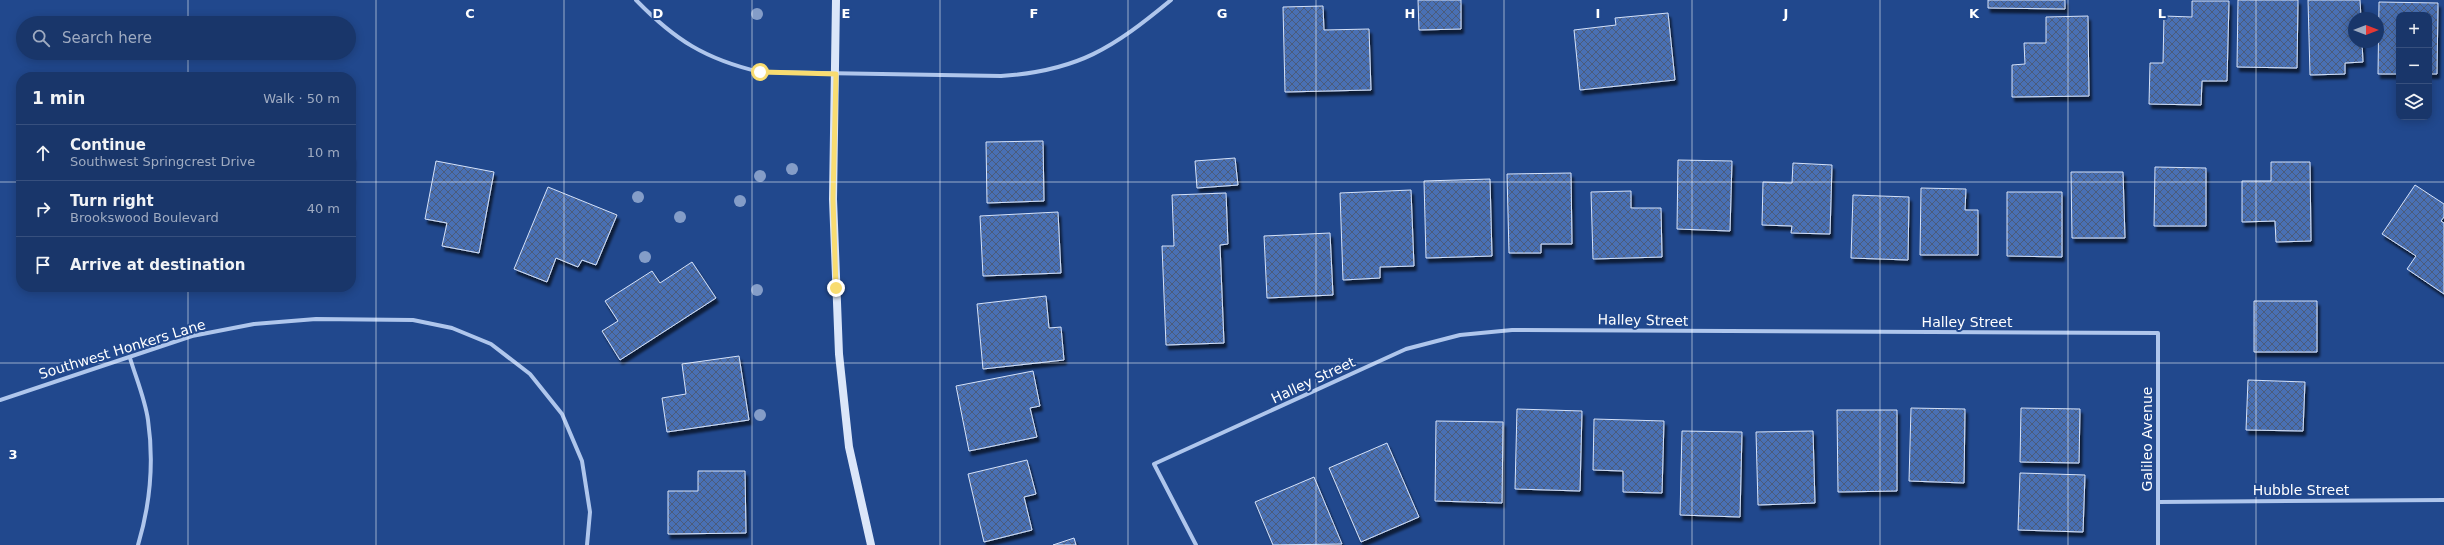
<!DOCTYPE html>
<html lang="en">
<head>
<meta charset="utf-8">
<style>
  :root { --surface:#19366a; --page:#264172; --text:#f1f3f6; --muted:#9fabc1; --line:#37507e }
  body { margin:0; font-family:"DejaVu Sans",sans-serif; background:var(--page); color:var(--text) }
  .controls { position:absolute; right:12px; top:12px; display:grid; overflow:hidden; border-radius:8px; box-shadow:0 2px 10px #0003 }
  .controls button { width:36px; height:36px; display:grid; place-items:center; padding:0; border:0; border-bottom:1px solid var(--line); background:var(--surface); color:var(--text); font:20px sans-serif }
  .compass { position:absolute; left:2348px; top:12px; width:36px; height:36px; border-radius:50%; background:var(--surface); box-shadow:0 2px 10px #0003; rotate:90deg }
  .stop { position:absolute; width:12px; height:12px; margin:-9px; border:3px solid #f8dc71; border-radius:50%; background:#fff }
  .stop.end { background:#f8dc71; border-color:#fff; box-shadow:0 1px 4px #0008 }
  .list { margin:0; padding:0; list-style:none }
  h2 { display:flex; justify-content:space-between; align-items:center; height:52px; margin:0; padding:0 16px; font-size:17px }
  h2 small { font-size:13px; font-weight:400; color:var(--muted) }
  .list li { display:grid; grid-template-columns:26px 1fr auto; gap:12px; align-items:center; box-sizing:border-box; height:56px; padding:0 16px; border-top:1px solid var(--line) }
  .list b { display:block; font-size:15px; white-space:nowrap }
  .list p { margin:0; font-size:13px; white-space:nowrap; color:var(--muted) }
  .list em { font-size:13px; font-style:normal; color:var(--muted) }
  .icon { flex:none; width:22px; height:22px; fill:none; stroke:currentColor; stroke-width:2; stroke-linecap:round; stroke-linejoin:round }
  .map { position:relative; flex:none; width:2444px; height:545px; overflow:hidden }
  .search { position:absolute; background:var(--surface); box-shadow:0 2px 10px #0003; left:16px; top:16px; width:340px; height:44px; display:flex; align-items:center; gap:10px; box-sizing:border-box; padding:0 14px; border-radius:22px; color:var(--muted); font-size:15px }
  .panel { position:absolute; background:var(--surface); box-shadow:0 2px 10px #0003; left:16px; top:72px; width:340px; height:220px; border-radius:16px }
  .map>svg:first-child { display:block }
</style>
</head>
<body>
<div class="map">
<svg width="2444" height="545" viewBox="0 0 2444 545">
  <defs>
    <pattern id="building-cross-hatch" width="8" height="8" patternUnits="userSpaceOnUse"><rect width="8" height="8" fill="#4a70b4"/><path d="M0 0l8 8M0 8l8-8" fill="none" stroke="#4b5c7b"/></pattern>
    <filter id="shadow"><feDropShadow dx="2.5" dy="4.5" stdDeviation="1" flood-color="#0009"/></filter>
  </defs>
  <rect width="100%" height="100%" fill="#21488d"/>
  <path fill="url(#building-cross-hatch)" stroke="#d5e2f9" filter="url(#shadow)" d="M1418,0h43v29l-42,1z
    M1988,0h77v9l-77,-1z
    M2238,0h60l-1,68 -60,-1z
    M2308,0h52l1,18h-7v24h8l1,20 -18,1v11l-35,1z
    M2192,1h37l-2,80h-25l-1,24 -52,-1 1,-41h13l1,-47 28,1z
    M2379,2l59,1 -1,71h-8v-59h-30v59h-21z
    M1323,6l1,24 45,-1 2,61 -86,2 -2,-85z
    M1668,13l7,67 -95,10 -6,-60 42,-5 -1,-7z
    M2088,16l1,80 -77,1v-32l13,-1 -1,-21h22v-26z
    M1043,141l1,60 -57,2 -1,-61z
    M351,156h1l-1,44z
    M1235,158l3,27 -41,3 -2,-27z
    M1678,160l54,1 -2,70 -53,-2z
    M436,161l58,11 -15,81 -37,-7 5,-23 -22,-4z
    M2271,162h39l1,79 -35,1 -1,-21 -33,1v-41h29z
    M1793,163l39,2 -2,69 -39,-1 1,-7 -30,-1 1,-43 29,1z
    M2155,167l51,1v58h-52z
    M2071,172h52l2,66h-53z
    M1571,173l1,71h-31v9h-32l-2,-79z
    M1490,179l2,77 -66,2 -2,-77z
    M2415,185l29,19v13l-3,4 3,2v71l-37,-25 9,-13 -34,-22z
    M548,187l69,28 -21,50 -14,-5 -4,7 -22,-9 -9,24 -33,-13z
    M1921,188l45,1 -1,21h13v45h-58z
    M1411,190l3,76 -34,1v11l-37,2 -3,-87z
    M1631,191v17h30l1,49 -69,2 -2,-67z
    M2007,192h55v65l-55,-1z
    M1226,193l2,51 -8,1 4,98 -58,2 -4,-99h12l-2,-51z
    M1853,195l56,2 -1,63 -57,-2z
    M1058,212l3,61 -78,3 -3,-60z
    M1330,233l3,62 -66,3 -3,-62z
    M692,262l24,36 -96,62 -18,-29 16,-10 -13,-20 47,-30 8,12z
    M1046,296l3,32 12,-1 3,33 -81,9 -6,-65z
    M2254,301h63v51h-63z
    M739,356l10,64 -82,12 -5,-34 24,-4 -4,-30z
    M1033,371l7,35 -10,2 7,29 -68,14 -13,-65z
    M2248,380l57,2 -2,49 -57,-1z
    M1911,408l54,1 -1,74 -55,-2z
    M2021,408l59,1 -1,54 -59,-1z
    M1517,409l65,2 -2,80 -65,-2z
    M1837,410h60v81l-59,1z
    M1594,419l70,2 -2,72 -39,-1v-21l-30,-1z
    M1436,421l67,1 -1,81 -67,-2z
    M1682,431l60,1 -2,85 -60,-2z
    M1813,431l2,72 -57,2 -2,-73z
    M1387,443l32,74 -58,25 -32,-74z
    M1027,460l9,34 -12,3 8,33 -48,12 -16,-68z
    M698,471h47l1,62 -78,1v-43h30z
    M2020,473l65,2 -2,57 -65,-2z
    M1314,477l28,67 -69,1 -18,-43z
    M1074,538l2,7h-23z"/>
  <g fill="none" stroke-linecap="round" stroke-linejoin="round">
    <path stroke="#afc6ec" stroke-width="4" d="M636,0c39,40 69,59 124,72l241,4c77,-5 112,-28 170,-76
      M130,358c6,20 15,41 18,62 6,42 2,85 -10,125
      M0,400l192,-64 62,-12 62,-5 97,1 39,8 39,16 39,30 32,40 20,47 8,51 -3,33
      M2158,502l286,-2
      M1196,545l-42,-81 252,-115 54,-14 52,-5 646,3v212"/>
    <path stroke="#dbe6f9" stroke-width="8" d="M836,0l-3,199 6,155 10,93 22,98"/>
  </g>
  <g fill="#849dc8">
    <circle cx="757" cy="14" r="6"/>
    <circle cx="792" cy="169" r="6"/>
    <circle cx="760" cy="176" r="6"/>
    <circle cx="638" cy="197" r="6"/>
    <circle cx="740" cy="201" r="6"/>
    <circle cx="680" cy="217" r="6"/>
    <circle cx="645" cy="257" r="6"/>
    <circle cx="757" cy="290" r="6"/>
    <circle cx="760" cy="415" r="6"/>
  </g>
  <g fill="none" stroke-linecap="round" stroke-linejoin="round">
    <path stroke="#f8dc71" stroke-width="5" d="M760,72l76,2 -3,125 3,89"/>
  </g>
  <path fill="none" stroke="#fff" stroke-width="1" stroke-opacity="0.55" d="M188,0v23M376,0v545M564,0v545M752,0v545M940,0v545M1128,0v545M1316,0v545M1504,0v545M1692,0v545M1880,0v545M2068,0v545M2256,0v545M188,53v24M0,182h21M351,182h2093M188,287v258M0,363h2444"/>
  <g text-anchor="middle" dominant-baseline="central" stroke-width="4" stroke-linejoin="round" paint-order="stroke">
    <g font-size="14" fill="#fff" stroke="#21488d">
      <text transform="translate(1643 320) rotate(1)">Halley Street</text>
      <text x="1967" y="322">Halley Street</text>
      <text transform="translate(122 349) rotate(-17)">Southwest Honkers Lane</text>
      <text transform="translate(1313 380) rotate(-25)">Halley Street</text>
      <text transform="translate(2147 439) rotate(-90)">Galileo Avenue</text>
      <text x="2301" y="490">Hubble Street</text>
    </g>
  </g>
  <g font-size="13" text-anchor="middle" font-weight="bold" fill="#fff" stroke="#21488d" stroke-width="4" stroke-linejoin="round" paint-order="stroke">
    <text x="470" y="18">C</text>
    <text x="658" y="18">D</text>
    <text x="846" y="18">E</text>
    <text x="1034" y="18">F</text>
    <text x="1222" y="18">G</text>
    <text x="1410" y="18">H</text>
    <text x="1598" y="18">I</text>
    <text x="1786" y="18">J</text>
    <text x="1974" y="18">K</text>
    <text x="2162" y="18">L</text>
    <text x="13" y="459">3</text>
  </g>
</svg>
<div class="controls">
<button>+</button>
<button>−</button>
<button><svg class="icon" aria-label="layers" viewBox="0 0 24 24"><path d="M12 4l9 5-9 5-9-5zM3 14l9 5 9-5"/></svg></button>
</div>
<svg class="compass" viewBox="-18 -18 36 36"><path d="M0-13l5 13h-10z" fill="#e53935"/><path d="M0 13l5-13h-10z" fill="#9fabc1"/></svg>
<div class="stop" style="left:760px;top:72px"></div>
<div class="stop end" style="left:836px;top:288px"></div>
<div class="search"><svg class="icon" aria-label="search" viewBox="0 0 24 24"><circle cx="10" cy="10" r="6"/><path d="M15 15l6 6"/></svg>Search here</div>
<section class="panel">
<h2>1 min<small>Walk · 50 m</small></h2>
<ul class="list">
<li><svg class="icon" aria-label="ahead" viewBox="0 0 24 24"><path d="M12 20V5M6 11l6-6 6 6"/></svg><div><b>Continue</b><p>Southwest Springcrest Drive</p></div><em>10 m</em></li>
<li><svg class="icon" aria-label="right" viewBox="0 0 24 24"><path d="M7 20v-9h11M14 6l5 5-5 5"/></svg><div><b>Turn right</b><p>Brookswood Boulevard</p></div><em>40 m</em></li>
<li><svg class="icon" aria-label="arrive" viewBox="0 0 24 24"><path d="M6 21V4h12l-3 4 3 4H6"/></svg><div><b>Arrive at destination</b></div></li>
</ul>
</section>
</div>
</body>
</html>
